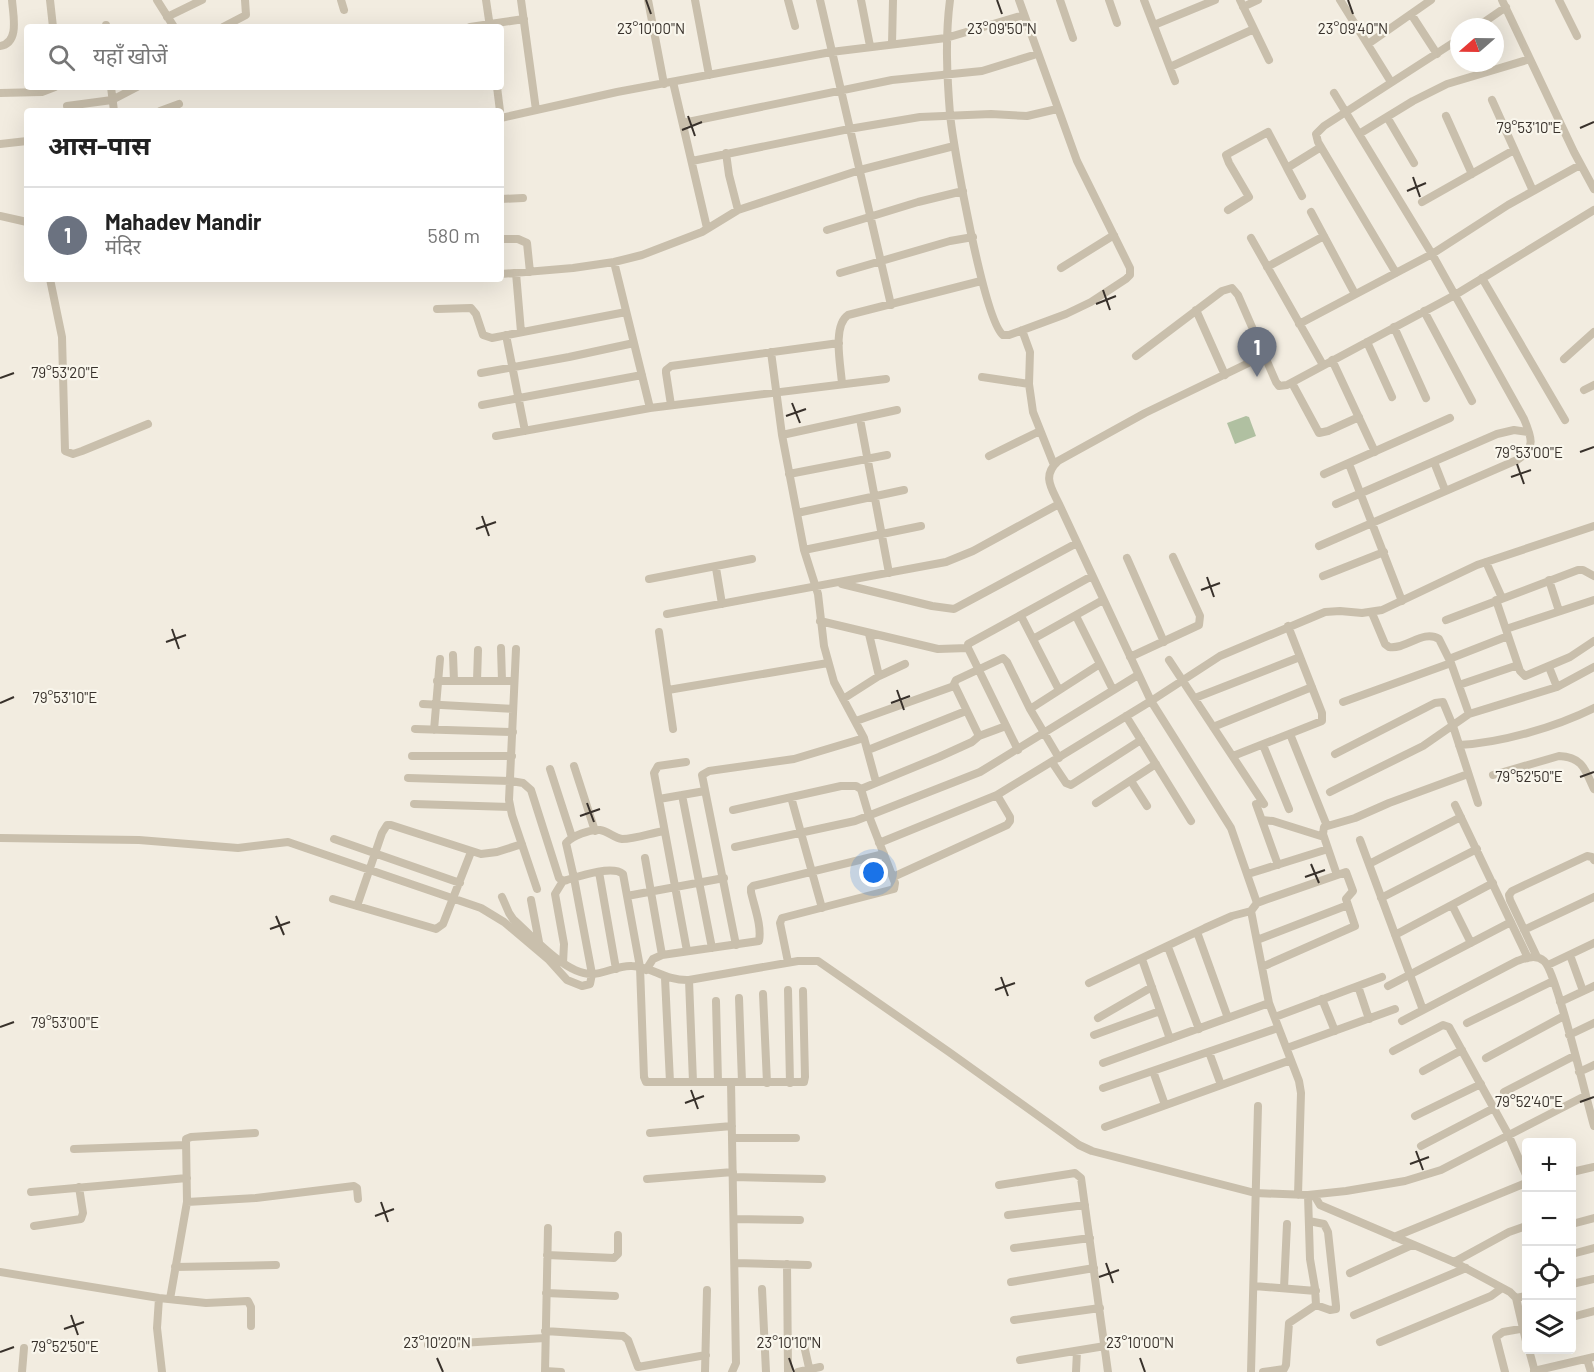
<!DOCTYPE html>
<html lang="hi">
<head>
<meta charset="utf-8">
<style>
  :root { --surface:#fff; --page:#f6f6f6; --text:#222; --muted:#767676; --line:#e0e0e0; --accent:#b45309 }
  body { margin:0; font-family:Barlow,"Noto Sans Devanagari",sans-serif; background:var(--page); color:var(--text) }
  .controls { position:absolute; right:18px; bottom:18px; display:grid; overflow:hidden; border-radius:6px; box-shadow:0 6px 24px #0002 }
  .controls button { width:54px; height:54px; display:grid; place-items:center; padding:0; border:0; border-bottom:2px solid var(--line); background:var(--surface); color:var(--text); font:30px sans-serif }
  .compass { position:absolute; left:1450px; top:18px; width:54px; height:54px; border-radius:50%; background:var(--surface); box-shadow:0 6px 24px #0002; rotate:250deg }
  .you { position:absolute; left:874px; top:873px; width:21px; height:21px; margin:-15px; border:4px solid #fff; border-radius:50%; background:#1a73e8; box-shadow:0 0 0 9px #1a73e833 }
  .badge { display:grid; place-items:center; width:39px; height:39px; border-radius:50%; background:var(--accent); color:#fff; font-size:20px; font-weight:700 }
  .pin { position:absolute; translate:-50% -50px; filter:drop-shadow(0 2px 3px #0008) }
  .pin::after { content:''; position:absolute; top:32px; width:21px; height:18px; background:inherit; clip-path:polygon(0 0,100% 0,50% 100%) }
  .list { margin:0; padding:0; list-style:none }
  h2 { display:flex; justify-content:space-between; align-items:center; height:78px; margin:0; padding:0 24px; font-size:26px }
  h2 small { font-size:20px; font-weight:400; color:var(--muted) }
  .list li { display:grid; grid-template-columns:39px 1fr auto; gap:18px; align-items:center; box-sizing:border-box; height:96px; padding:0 24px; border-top:2px solid var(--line) }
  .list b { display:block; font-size:22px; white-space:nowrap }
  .list p { margin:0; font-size:20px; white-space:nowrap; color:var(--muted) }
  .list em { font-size:20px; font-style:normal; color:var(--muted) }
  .icon { flex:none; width:33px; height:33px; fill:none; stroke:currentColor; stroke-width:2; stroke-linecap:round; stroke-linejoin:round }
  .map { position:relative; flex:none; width:1594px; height:1372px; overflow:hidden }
  .search { position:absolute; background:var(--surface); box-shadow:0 6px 24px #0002; left:24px; top:24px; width:480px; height:66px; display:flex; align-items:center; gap:15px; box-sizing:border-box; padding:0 21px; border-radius:6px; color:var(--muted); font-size:22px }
  .panel { position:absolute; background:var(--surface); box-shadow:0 6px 24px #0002; left:24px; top:108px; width:480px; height:174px; border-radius:6px }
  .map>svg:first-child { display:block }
</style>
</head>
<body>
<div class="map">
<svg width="1594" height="1372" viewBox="0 0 1594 1372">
  <rect width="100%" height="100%" fill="#f2ece0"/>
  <path fill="#b0c0a1" d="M1246,416l3,1 7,19 -21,8 -8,-21z"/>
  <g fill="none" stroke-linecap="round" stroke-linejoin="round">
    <path stroke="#c9bfac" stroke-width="8" d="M50,0l3,27
      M157,0l17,27
      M341,0l3,10
      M486,0l4,27
      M521,0l15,110
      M648,0l16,84
      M695,0l14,75
      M788,0l7,26
      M820,0l71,305
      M861,0l9,46
      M950,0c-5,38 -3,76 0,114 3,32 34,206 53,221h6l57,-21 25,-12 35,-23 4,-4v-7l-53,-107 -58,-161
      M1060,0l13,38
      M1109,0l8,23
      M1144,0l31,81
      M1240,0l29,60
      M1340,0l51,82
      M1502,0l72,152 20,37
      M1559,0l18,36
      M1243,7l15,-7
      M1411,14l26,40
      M167,17l35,-17
      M106,25v2
      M1154,25l61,-25
      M223,27l23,-12 -1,-15
      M470,27l54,-8
      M1477,27l29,-20
      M892,44l1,-44
      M1368,44l63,-44
      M0,46c20,-3 13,-31 12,-46
      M1170,67l84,-38
      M673,82l34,146
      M111,87l3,24
      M497,87l3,24
      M0,93l42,-1 13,-5
      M1492,100l41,91
      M67,106l45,-6 25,-13
      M160,111l19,-7
      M1446,116l26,58
      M1387,117l27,46
      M501,118l116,-26 214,-40 115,-14 78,-23
      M683,123l209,-43 90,-9 55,-17
      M1359,134l54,-33 34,-17 83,-25
      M0,144l27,-3
      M726,153l3,22 9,35
      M692,161l157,-32 71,-12 71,-3 36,2 30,-7
      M1287,168l15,28
      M501,199l22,-1
      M1422,202l92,-52
      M1228,210l21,-13 -20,-34 -3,-8 42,-23 19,36 34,-21
      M1311,212l44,82
      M0,216l27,6
      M827,230l91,-28 45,-11
      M1251,238l72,127
      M501,239h17l9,4 3,29
      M614,262l36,146
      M1267,267l57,-31
      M1061,268l53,-33
      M516,273l5,59
      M840,273l110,-32 23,-4
      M1396,273l-78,-131 -2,-8 8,-8 135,-87
      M501,274l72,-6 41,-6 28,-7 60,-23 36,-22 122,-40 94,-24
      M1482,278l83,142
      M50,279l12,58 3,114 8,3 9,-3 66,-27
      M437,309l34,-1 5,6 7,21 9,3 134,-26
      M1196,310l29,65
      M1424,311l48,90
      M1299,324l133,-70 76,-49 72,-40
      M1394,327l32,71
      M1022,330l8,22 -1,32 4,28 21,53
      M506,335l19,96
      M1367,342l25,55
      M771,352l11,83 22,115 14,44 6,52 10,36 30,56 12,44
      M1136,356l86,-65 10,-3 6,7 38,87 3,4 8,-1 168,-90 139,-85
      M1564,359l30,-27
      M1332,360l43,92
      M481,373l88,-16 65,-14
      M982,377l47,7
      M1292,383l27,50 9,-2 31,-14
      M842,384c-1,-17 -10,-58 6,-69l133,-34
      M1584,390l10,-5
      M482,405l160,-30
      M671,405l-5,-32v-3l5,-4 168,-23
      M860,419l29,154
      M782,435l115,-25
      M496,436l154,-28 236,-29
      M989,456l51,-25
      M1434,462l11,28
      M1349,464l53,137
      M789,474l98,-19
      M1324,474l126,-56
      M1336,504l161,-70 17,-4 14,2
      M797,513l107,-23
      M1319,546l198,-86c19,-12 15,-22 7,-41l-92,-165 -98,-161
      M804,550l117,-24
      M1127,558l37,84
      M1486,562l16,36
      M716,568l6,36
      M1323,576l61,-24
      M649,579l103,-20
      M1549,580l10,31
      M842,584l90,22 22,3 123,-66
      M1496,600l24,71 5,5 45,-19 24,-16
      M1372,613l13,31 4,3c17,3 34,-18 50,-8l12,24 18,51
      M667,614l279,-52 27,-11 86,-47
      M1021,616l38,74
      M1076,616l37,74
      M1446,620l132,-50h5l11,6
      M820,621l118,28 30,-1
      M1506,629l88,-29
      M659,632l14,97
      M869,634l10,42
      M1033,639l70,-39
      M501,648l1,33
      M516,649l-7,151 3,15 25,74
      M453,655l1,26
      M1130,657l69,-32 1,-9 -27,-59
      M1449,659l59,-23
      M1169,660l95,144
      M1549,667l8,20
      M437,681h77
      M477,681l1,-31
      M1459,685l59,-20
      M668,690l160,-27
      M1195,698l105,-41
      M843,699l36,-23 26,-12
      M1343,702l108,-39
      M423,704l90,5
      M1030,709l70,-45
      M1126,716l65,105
      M856,721l98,-35
      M1006,726l-27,10 -25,-52 2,-4 47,-22 4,4 23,47 29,49
      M1213,727l99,-40
      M415,729l98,3
      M434,730l6,-71
      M1290,734l37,92
      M1263,745l26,64
      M1459,745c42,-2 97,-18 135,-37
      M868,750l98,-39
      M1018,750l-50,-102v-4l124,-68
      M1335,754l100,-51 8,-1 10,24 25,77
      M412,756h100
      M1233,756l89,-35v-8l-34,-87
      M686,762l-28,4 -4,7 33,178
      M1052,762l14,21 5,2 70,-45
      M574,766l21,65
      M550,769l22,68
      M1493,775l66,-19c24,1 26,14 35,33
      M408,778l103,3 12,2 8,7 28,88 4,3 4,-1c13,-4 45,-15 56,-6l17,93 4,110 2,5h158l1,-5 -2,-86
      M1131,781l16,25
      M1330,792l93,-46 46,-32 88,-27 37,-20
      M682,795l30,153
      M791,797l31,111
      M659,799l46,-8
      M1096,803l60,-39
      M414,804l96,3
      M1256,804l22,61
      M1455,805l73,153
      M733,810l108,-24h15l5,3
      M1262,820l11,1 51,16
      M0,838l139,2 99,8 50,-6 193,66 23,14 45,38 18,20 15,6 8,-2 2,-10 -18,-96 -8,-35c6,-7 24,-14 34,-13 8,1 14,8 22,9 14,0 29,-6 42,-8
      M334,839l126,44
      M1360,840l63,170
      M879,843l118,-48 154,-94 69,-45 105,-44 15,-1 22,2 20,-3 95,-45 117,-39
      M735,847l120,-26 125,-49 158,-97
      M645,858l17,97
      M1369,864l92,-47
      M599,872l17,97
      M1248,874l80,-25
      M1337,875l-14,-41 1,-7 31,-9 34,-15 79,-29
      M893,877l114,-52 3,-4v-4l-13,-22
      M563,881l-8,13 9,50 -1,19
      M627,896l97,-18
      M502,897l7,16 4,6c19,17 52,55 78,55 14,0 27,-9 41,-8 19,0 33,15 57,14l109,-19h20l131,91 130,93 13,6 163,42 53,2 38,-4 59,-10 36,-11 144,-74
      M1381,898l96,-49
      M333,899l103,30 7,-5 28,-72
      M531,900l8,42
      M1257,903l-26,-75 -80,-127 -92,-197c-8,-17 -17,-28 -1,-43l87,-48 118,-57
      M1452,905l19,38
      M357,906l25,-73 5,-8h4l90,29 16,-2 25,-8
      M1524,930l70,-33
      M1197,932l31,86
      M1395,935l98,-52
      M1257,940l91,-35
      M736,945l-34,-170 7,-4 85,-12 70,-21
      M1168,947l31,82
      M1570,955l13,36
      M1537,957l-27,-57 -1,-5 3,-4 75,-35 5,1 2,3
      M1142,959l28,80
      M788,962l-8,-39 2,-5 112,-29 1,-6 -26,-67 -8,-27 78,-32 33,-15 7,-6
      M1548,965l46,-22
      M1262,967l93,-41 -9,-27 7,-8 -7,-19 -81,28 -8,3 -6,8 18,92 30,78 2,12 -3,102
      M646,970l7,-11 9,-4 97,-14c3,-15 -5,-35 -8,-49v-4l2,-2 131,-32
      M665,978l5,104
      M689,980l4,102
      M1089,983l116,-55 27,-12 19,-5
      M1358,986l11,33
      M1388,986l123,-64
      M788,990l2,93
      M763,994l4,89
      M739,998l3,84
      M1322,999l13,32
      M716,1001l2,81
      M1560,1002l34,-16
      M1275,1017l107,-40
      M1098,1018l54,-31
      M1402,1021l115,-60c9,-3 19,-7 27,0 12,9 43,141 50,165
      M1467,1023l86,-42
      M1094,1035l66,-24
      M1569,1035l25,-12
      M1287,1048l108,-39
      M1393,1051l50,-26 6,2 59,107 18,41
      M1209,1052l12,33
      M1486,1058l78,-42
      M1103,1063l166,-60
      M1153,1071l12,34
      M1423,1071l39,-21
      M1579,1072l15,-7
      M731,1082l5,281 -4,9
      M1103,1088l175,-60
      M1504,1092l70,-36
      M1415,1116l66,-32
      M1105,1127l186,-67
      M650,1133l82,-7
      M732,1138h64
      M1421,1146l73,-38
      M74,1149l112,-4
      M1572,1172l22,-5
      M733,1177l89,2
      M647,1179l86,-7
      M999,1185l70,-11 6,-1 6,5 27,194
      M31,1192l156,-14
      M1314,1195l6,10 134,57 56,30 6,6 10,43
      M187,1202l69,-4 98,-12 3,2 1,11
      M1008,1215l77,-10
      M734,1219l66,1
      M1309,1221l15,3 4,8 8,74v3l-6,1 -14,-5
      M1572,1224l22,-6
      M34,1226l47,-7 2,-6 -4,-26
      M1394,1237l132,-54
      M1014,1248l76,-10
      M1572,1254l22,-6
      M547,1255l67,3 4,-4v-19
      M1454,1262l55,-30 17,-6
      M735,1263l73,2
      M787,1264l1,108
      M175,1267l101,-2
      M0,1272l159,26 47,5 42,-2 3,6v19
      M1350,1273l62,-28
      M1011,1282l83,-14
      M1572,1284l22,-5
      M1254,1286l62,5
      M1284,1288l3,-64
      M762,1289l4,83
      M546,1293l69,3
      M159,1298l-2,30 5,44
      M1516,1298l10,-2
      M170,1299l17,-97 -1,-63 5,-2 64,-4
      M1354,1315l112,-47
      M1572,1317l22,-6
      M1014,1320l86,-12
      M545,1331l78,5 5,4 10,27 68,-12
      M803,1341l7,31
      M1380,1342l111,-46 11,-8
      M428,1345l117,-7
      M1529,1350l6,22
      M1587,1359l4,13
      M1020,1360l85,-14
      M545,1371l16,1
      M1534,1371l60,-14
      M22,1372l2,-24
      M545,1372l3,-144
      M705,1372l2,-82
      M798,1372l22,-5
      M1076,1372l1,-21
      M1251,1372l7,-266
      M1263,1372l21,-3 2,-4 3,-42 27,-18 -1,-17 -5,-29 -2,-64
      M1505,1372l-9,-35 7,-5 23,-4"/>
  </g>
  <path fill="none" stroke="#38312b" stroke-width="2" d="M646,0l5,14M997,0l5,14M1348,0l5,14M688,116l7,20M1580,128l14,-6M682,130l20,-8M1413,177l7,20M1407,191l19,-8M1103,290l7,20M1096,304l20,-8M0,378l14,-5M792,403l8,20M786,416l20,-7M1580,452l14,-5M1517,464l7,20M1511,477l20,-7M482,516l7,20M476,529l20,-7M1207,577l7,20M1201,590l19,-7M172,629l7,20M166,642l20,-7M897,690l7,20M0,703l14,-6M891,703l19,-7M1580,777l14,-5M587,803l7,19M580,816l20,-7M1311,864l8,19M1305,877l20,-7M276,916l8,19M270,929l20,-7M1001,977l7,19M995,990l20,-7M0,1027l14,-5M691,1090l7,19M1580,1102l14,-5M685,1103l19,-7M1416,1151l7,19M1410,1164l19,-7M381,1202l7,20M375,1216l19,-7M1106,1263l7,20M1099,1277l20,-7M71,1315l7,20M64,1329l20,-7M0,1352l14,-5M437,1358l6,14M789,1358l5,14M1140,1358l5,14"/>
  <g font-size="15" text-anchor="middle" fill="#38312b" stroke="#f9f6ec" stroke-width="4.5" stroke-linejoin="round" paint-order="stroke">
    <text x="651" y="34">23°10'00"N</text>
    <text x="1002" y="34">23°09'50"N</text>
    <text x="1353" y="34">23°09'40"N</text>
    <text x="1529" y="133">79°53'10"E</text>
    <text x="65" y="378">79°53'20"E</text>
    <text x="1529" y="458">79°53'00"E</text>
    <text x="65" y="703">79°53'10"E</text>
    <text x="1529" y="782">79°52'50"E</text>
    <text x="65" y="1028">79°53'00"E</text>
    <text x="1529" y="1107">79°52'40"E</text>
    <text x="437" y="1348">23°10'20"N</text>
    <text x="789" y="1348">23°10'10"N</text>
    <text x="1140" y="1348">23°10'00"N</text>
    <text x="65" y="1352">79°52'50"E</text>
  </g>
</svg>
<div class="controls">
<button>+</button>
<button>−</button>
<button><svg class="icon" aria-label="locate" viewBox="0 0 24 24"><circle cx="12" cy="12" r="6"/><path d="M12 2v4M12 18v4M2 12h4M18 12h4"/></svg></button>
<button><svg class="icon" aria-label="layers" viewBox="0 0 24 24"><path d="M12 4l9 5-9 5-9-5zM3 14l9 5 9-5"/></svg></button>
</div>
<svg class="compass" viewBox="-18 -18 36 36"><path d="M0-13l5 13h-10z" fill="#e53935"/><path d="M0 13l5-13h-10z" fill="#767676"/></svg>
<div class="you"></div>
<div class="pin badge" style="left:1257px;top:377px;background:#6b7280">1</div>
<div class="search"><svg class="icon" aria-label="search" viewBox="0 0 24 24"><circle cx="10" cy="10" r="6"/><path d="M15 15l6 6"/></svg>यहाँ खोजें</div>
<section class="panel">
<h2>आस-पास<small></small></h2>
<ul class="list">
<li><span class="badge" style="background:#6b7280">1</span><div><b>Mahadev Mandir</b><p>मंदिर</p></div><em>580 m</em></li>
</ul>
</section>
</div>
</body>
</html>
